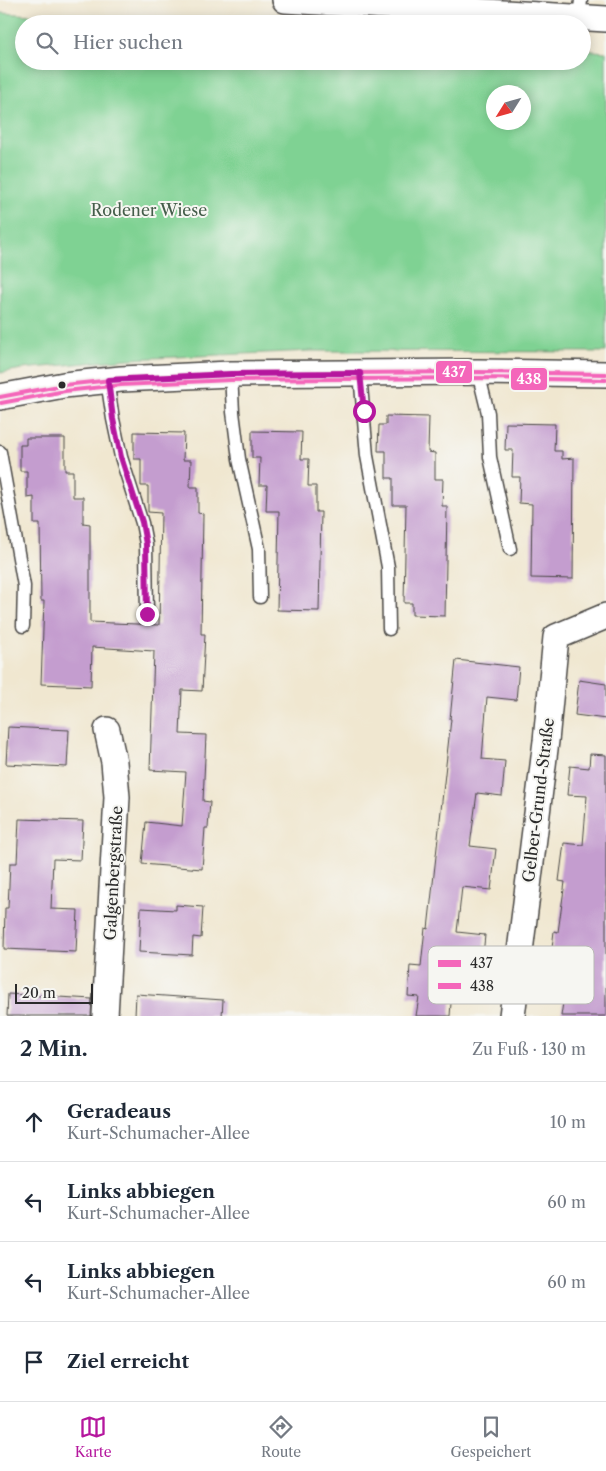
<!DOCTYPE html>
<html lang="de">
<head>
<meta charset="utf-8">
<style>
  :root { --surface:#fff; --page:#f6f6f7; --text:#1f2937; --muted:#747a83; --line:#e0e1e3; --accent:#b5179e }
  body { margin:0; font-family:"Libre Caslon Text",serif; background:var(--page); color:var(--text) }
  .compass { position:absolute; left:486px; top:85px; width:45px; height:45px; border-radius:50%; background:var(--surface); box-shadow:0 2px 12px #0003; rotate:233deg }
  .scale { position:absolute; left:15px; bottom:12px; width:78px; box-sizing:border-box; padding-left:5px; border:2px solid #2b2b2b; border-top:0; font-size:14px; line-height:18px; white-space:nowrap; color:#2b2b2b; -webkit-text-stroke:4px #f6f6f2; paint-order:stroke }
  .stop { position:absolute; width:15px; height:15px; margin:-11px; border:4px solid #b5179e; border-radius:50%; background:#fff }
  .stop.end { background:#b5179e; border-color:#fff; box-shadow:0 1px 5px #0008 }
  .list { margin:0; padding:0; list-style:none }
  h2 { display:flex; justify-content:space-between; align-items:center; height:65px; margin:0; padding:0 20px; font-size:21px }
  h2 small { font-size:16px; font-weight:400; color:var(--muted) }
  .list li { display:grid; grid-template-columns:32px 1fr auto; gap:15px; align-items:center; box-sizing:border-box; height:80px; padding:0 20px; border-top:1px solid var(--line) }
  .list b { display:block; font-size:19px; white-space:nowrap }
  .list p { margin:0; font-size:16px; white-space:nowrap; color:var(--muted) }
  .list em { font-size:16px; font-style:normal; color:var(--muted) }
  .icon { flex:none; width:28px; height:28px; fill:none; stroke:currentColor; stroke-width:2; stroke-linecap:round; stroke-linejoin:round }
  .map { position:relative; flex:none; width:606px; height:1016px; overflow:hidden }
  .search { position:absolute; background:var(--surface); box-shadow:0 2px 12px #0003; left:15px; right:15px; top:15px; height:55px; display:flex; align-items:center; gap:12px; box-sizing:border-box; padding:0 18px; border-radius:28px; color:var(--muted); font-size:19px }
  .sheet { height:385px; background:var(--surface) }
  nav { display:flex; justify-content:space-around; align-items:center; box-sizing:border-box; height:70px; border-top:1px solid var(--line); background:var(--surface); font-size:14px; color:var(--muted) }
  nav a { display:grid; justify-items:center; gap:2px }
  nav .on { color:var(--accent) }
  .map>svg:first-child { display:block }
</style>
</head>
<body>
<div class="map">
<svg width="606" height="1016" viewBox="0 0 606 1016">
  <rect width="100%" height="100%" fill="#f6f6f2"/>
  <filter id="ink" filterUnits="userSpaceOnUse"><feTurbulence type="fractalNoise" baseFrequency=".02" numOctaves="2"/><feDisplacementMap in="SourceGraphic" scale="10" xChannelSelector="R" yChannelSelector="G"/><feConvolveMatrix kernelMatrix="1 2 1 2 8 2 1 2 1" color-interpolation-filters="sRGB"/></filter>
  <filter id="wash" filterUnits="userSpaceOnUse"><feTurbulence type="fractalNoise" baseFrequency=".0096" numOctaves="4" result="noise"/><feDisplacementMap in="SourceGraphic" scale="20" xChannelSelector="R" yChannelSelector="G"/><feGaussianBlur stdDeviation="1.12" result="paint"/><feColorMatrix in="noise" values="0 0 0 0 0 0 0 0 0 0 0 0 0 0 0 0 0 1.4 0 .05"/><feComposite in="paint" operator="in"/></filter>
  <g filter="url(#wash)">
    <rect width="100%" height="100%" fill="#f0e7d0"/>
    <path fill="#7fd293" stroke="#557e5f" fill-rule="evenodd" d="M0,13l182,11h-158v37h558v-11l24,2v300l-295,-1 -182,8 -107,10 -22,4zM494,92h30v30h-30z"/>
    <g id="blocks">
      <path fill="#c49dcf" d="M386,416l43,1 -1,35 7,1v26h8l-1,27h5l-2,110 -33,-1v-12h-8l2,-98h-13v-27h-7v-27h-8l1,-26h7z
        M506,423l49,1 -1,27h8v8l12,-1 -1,121 -42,-1 1,-74 -13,-1 1,-26h-8l1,-27h-8z
        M252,431l50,1 -1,27h8l-1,27h8v26h5l-2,99 -42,-1 2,-99h-13l1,-26h-8l1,-27h-8z
        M134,432l50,1 -1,27h8l-1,27h8v26l5,1 -2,120h4l-3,57 -20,-1 -2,44 26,1 -3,66 7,1 -2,26h-3l-3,41 -60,-5 4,-42 36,4 4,-54 -36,-2 4,-119 -62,-4 -1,39 -50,-2 3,-83h-3l-1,-77h-6v-27l-7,1v-27h-7v-26h6v-7h39v33h8v26h10v26l7,1v98l69,3 2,-112 -13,-1v-26h-7v-27h-7z
        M456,660l63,7 -3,33 -29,-3 -5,62 23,2 -3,35 -25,-3 -7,53 26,3 -5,41 -29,-3 -5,45 28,3 -3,31 -28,-3 -4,53h-34l3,-19 -11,-1 2,-31 11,1 4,-38 3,1 23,-210h-1z
        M579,680l27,4v35l-31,-4z
        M8,727l61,3 -2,37 -61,-3z
        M590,754l16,1v261h-45l7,-47 -18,-3 4,-35 4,1 7,-50 -6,-1 5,-38 19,2 4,-49 -20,-1 3,-29 19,2z
        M19,819l64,2 -2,39 -28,-1 -2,50 27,1 -2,42 -72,-3 1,-41h3l2,-45h7z
        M176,905l27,2 -2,31 -8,-1 -1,18 -53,-3 2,-44 35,2z
        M8,994l84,5 -1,17h-84z
        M136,994l87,6 -1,16h-87z"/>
    </g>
  </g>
  <g filter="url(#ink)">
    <use href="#blocks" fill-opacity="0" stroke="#494744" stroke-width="1"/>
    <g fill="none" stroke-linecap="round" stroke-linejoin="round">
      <g stroke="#494744" stroke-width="15">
        <path id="service" d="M579,18l2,-18
          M478,372l10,41 2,44 20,92
          M360,373l7,83 21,111 1,62
          M231,374l2,38 6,47 20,90 1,48
          M107,380l6,39 8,38 21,66 4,21 1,71
          M0,452l24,134 -1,40"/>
      </g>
      <g stroke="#494744" stroke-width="28">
        <path id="minor" d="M285,0l321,19
          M0,397l64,-12 57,-6 110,-5 247,-2 128,2
          M105,1016l12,-219 -3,-35 -7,-32
          M512,1016l34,-275 10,-104 50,-21"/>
      </g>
      <use href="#service" stroke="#fff" stroke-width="12"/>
      <use href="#minor" stroke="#fff" stroke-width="25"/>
      <g stroke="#f6f6f2" stroke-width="8">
        <path id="bus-1" d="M0,397l64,-12 57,-6 110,-5 247,-2 128,2"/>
      </g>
      <g stroke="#f6f6f2" stroke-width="8">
        <path id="bus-2" d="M1,403l64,-12 56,-6 110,-5 247,-2 128,2"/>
      </g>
      <use href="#bus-1" stroke="#f466ba" stroke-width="4"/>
      <use href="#bus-2" stroke="#f466ba" stroke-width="4"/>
    </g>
  </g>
  <g fill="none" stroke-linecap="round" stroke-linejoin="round" filter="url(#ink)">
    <path stroke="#b5179e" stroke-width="6" d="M147,614l-1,-70 -4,-22 -21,-65 -8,-38 -5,-39 123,-6 129,-1 4,38"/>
  </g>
  <circle fill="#2b2b2b" stroke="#f6f6f2" stroke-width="2" cx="62" cy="385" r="4.5"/>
  <g text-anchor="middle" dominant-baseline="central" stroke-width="4" stroke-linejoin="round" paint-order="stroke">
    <g font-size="16" fill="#445d4a" stroke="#f6f6f2">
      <text x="149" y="210">Rodener Wiese</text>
    </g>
    <g font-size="16" fill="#2b2b2b" stroke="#f6f6f2">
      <text transform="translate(538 800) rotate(-83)">Gelber-Grund-Straße</text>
      <text transform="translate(113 873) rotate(-87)">Galgenbergstraße</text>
    </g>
  </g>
  <rect x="428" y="946" width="166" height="58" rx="8" fill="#f6f6f2" stroke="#b9b9b6" stroke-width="1"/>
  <rect x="438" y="960" width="23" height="7" fill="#f466ba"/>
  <rect x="438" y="983" width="23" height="6" fill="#f466ba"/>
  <g font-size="14" fill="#2b2b2b">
    <text x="470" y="968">437</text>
    <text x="470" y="991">438</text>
  </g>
  <g stroke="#f6f6f2" stroke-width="2">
    <rect x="435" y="360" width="38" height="24" rx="5" fill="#f466ba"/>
    <rect x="510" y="367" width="38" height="24" rx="5" fill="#f466ba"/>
  </g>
  <g font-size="14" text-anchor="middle" font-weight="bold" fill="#fff">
    <text x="454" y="377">437</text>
    <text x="529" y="384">438</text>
  </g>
</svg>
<svg class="compass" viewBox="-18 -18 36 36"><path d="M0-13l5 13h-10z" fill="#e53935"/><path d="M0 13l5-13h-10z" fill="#747a83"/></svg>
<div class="scale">20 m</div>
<div class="stop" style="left:364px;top:411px"></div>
<div class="stop end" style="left:147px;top:614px"></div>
<div class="search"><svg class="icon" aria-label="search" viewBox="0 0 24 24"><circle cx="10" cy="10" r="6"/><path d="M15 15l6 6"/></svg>Hier suchen</div>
</div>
<section class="sheet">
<h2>2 Min.<small>Zu Fuß · 130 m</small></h2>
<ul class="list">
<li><svg class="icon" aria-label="ahead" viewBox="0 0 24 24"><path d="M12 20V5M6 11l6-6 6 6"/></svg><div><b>Geradeaus</b><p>Kurt-Schumacher-Allee</p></div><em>10 m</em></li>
<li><svg class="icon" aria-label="left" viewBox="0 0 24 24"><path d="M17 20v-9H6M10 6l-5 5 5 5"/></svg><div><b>Links abbiegen</b><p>Kurt-Schumacher-Allee</p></div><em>60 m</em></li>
<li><svg class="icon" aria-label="left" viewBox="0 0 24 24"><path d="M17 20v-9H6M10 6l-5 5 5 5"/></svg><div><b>Links abbiegen</b><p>Kurt-Schumacher-Allee</p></div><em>60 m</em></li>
<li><svg class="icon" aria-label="arrive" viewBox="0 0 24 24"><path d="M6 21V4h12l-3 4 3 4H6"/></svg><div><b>Ziel erreicht</b></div></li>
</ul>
</section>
<nav>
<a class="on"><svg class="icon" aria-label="map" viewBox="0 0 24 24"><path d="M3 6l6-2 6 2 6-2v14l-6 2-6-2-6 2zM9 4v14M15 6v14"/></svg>Karte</a>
<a><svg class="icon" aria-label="directions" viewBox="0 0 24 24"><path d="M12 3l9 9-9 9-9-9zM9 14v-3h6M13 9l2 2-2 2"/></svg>Route</a>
<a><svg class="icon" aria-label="saved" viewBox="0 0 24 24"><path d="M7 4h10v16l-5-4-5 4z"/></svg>Gespeichert</a>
</nav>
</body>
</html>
